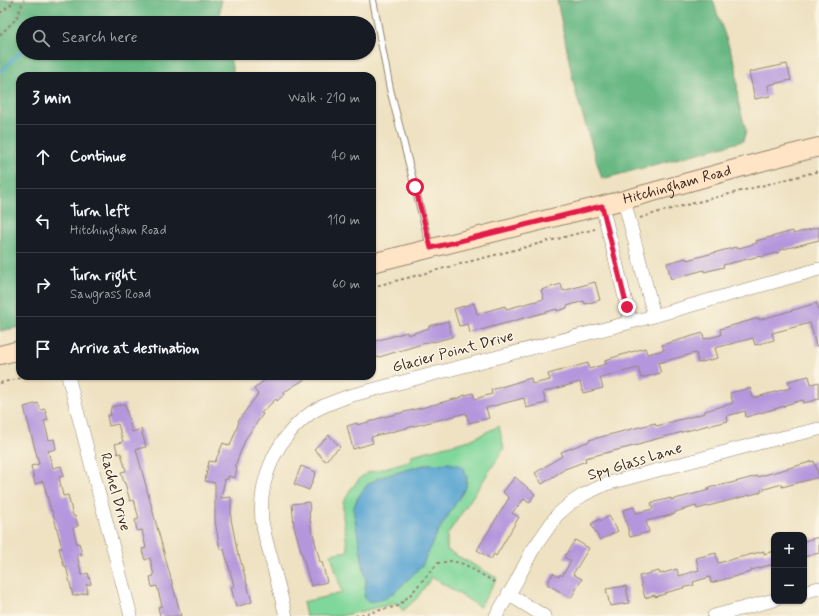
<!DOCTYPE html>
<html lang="en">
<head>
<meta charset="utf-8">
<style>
  :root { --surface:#171b24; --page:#242831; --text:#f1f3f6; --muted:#9ea1a6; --line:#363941 }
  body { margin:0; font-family:Mynerve,sans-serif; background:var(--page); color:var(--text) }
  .controls { position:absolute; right:12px; bottom:12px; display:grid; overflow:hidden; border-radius:8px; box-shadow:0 1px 3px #0004 }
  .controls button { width:36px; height:36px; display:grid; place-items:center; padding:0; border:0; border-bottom:1px solid var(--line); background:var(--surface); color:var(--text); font:20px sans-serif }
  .stop { position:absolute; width:12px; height:12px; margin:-9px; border:3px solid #e11d48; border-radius:50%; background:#fff }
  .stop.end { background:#e11d48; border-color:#fff; box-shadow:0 1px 4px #0008 }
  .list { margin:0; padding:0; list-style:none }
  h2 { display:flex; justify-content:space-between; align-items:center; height:52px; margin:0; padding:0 16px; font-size:17px }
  h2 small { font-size:13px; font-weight:400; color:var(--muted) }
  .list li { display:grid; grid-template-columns:26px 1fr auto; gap:12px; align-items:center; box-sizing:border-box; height:64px; padding:0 16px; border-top:1px solid var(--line) }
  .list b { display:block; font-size:15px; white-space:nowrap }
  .list p { margin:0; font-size:13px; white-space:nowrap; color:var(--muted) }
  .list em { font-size:13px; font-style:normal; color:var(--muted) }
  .icon { flex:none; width:22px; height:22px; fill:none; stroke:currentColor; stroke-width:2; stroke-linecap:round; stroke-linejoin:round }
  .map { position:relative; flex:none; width:819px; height:616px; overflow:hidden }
  .search { position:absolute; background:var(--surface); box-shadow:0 1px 3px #0004; left:16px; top:16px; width:360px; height:44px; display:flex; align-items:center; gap:10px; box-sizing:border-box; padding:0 14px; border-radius:22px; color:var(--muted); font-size:15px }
  .panel { position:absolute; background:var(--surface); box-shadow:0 1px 3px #0004; left:16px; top:72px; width:360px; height:308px; border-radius:12px }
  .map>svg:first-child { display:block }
</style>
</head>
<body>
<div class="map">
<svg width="819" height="616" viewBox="0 0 819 616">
  <rect width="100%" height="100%" fill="#fcf5e5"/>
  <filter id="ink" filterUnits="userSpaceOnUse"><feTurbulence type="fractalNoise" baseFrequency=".025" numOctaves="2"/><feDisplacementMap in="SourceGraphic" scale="8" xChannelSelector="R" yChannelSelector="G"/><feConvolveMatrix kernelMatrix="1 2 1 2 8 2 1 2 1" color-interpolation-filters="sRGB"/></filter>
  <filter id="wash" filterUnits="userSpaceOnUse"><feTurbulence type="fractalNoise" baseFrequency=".012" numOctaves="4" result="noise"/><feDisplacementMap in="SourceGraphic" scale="16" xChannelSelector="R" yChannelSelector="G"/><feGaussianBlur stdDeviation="0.9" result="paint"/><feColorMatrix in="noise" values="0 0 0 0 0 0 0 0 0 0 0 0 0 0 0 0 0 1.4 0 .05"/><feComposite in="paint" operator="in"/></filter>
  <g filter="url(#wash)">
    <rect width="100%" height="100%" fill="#eee2c2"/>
    <path fill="#80d79b" stroke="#5e805c" d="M499,426l5,23 -33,50 -24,36v15l50,28 -17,29 -48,-30 -16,22 -13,12 -6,-8 -56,13h-35l-3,-14 39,-9 -11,-39 17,-3 -5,-34v-14l7,-13 11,-13 6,-4 42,-12 3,-6 58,-15z"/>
    <path fill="#68b883" stroke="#527150" d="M0,0h221l-1,15 2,8h-199v30h206l5,23h-214v251l-20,4z
      M557,0h156l5,16 18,50 2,35 8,30 -3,10 -141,38 -27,-89z"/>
    <path fill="#58a4d1" stroke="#4a6778" d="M449,463l13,3 5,11 -1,10 -30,48 -14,31 -26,25 -12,8 -15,3 -5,-5 2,-16 -13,-72 5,-12 9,-12 11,-7 49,-14z"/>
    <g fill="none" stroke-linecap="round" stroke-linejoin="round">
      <path stroke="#58a4d1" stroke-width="3" d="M0,72l23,-22"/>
    </g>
    <g id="blocks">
      <path fill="#b496dd" d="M787,64l4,16 -23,5 2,11 -15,3 -6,-27z
        M819,227v13l-39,10v2l-19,5 -1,-1 -37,9 1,2 -20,5v-2l-33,9 -4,-16 19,-5 1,2 49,-13v2l21,-6 -1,-2 37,-10v3z
        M595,282l5,18 -15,4 -1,-3 -17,5v2l-10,3v-2l-87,24 -2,-9 -9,2 -5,-17 20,-6 3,11 28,-8 1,3 38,-10 -3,-9 20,-6 2,7z
        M817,303l2,8v35h-3l-6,-23 -38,10 2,7 -19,5 -2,-7 -38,10 3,10 -20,5 -2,-10 -38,10 3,10 -20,5 -3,-10 -38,10 3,10 -20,5 -3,-11 -37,10 3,11 -20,5 -2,-10 -38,10 3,10 -20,5 -3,-10 -95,24 2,6 -20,6 -6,-23 10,-3v2l19,-5v-1l49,-12 37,-10v-1l11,-3 2,6 17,-5 -1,-4 40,-12 1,6 18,-4 -2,-6 40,-11 1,6 17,-5 -1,-4 40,-12 2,6 17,-4 -2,-5 41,-12 1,6 17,-4 -1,-6 39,-11v2z
        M448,321l4,16 -19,5 -1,-1 -56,17 -4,-16 35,-10 1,3 21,-7v-2z
        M269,376h41l-26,16 1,2 -8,7 -1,-2 -15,14 2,1 -17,24 -11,28 2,1 -2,11 -7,-2v3h-3l-4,19 10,-1v22l7,36h1l13,47 -16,5 -5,-20 3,-1 -10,-37h-4l-5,-28v-38l-10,-2 4,-20 6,1 8,-19 7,3 9,-24 -1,-1 20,-27 -4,-5z
        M809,376l2,8 8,-2v17l-15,4 -1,-3 -18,5v1l-39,11 -1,-6 -18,5 1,5 -19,5v-1l-68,18 1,1 -57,14 1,3 -21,8 -23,15 -7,-11 27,-17 -1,-4 29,-11 -1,-1 66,-17 1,3 49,-13v-2l28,-8 -3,-10 20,-5 3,10 37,-10 -2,-7z
        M38,403l3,7 4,-1 3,11 -4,1 5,19 5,-1 2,10 -8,2 5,17 8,-2 3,10 -5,1 4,19 5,-1 5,21h2l3,10 -5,2 4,16 2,-1 3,11 -5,1 5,20 6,-2 3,11 -5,1 2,5h-1v3l-14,3 -7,-30h-2l-5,-18h3l-10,-38 -1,1 -8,-30 -8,3 -4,-18 8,-2 -15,-57z
        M125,404l7,28 9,-3 5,18 -10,2 45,167h-21l-2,-9 4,-1 -5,-20 -5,1 -2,-10 4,-1 -4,-18 -5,2 -3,-11 4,-1 -4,-18 -5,1 -2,-11 4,-1 -5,-19 -4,1 -5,-18h-1l-3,-11 5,-1 -5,-18 -3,1 -3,-10 8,-2 -5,-18 -9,2 -2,-10 4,-1 -1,-5h1v-3z
        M329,435l11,12 -15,14 -11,-12z
        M814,461l5,16 -37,10v-3l-21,6v2l-64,17 -1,-3 -21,6v2l-29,7 3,11 -19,5 -7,-27 11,-3 2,6 17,-4 -2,-6 20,-5v2l38,-10 -1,-2 23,-5 26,-7v1z
        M301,466l15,6 -7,18 -15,-6z
        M515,477l20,17 -6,9 -5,-4 -12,14 7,4 -23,39 -2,-2 -3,5 -14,-9 32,-52 -6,-6z
        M309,502l1,10 -1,1 3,20h1l7,29h2l5,20 -16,4 -17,-60 -2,-22z
        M609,516l9,15 -18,9 -9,-16 9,-5 1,2z
        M819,537v16l-15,4v-16z
        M575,540l14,8 -16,26 9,5 -11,19 -24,-14 6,-11 6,4 1,-3 2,2 9,-15 -7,-4z
        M764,551v3l10,-3v13l-23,6v2l-40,11 -1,-6 -17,5 1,3 -29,8v1l-10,3v-2l-10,3 -6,-22 20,-5 1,3 17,-5 2,7 20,-6 -3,-12 20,-5 2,10z
        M626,586l3,17 -19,3 -4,-17z"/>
    </g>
  </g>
  <g filter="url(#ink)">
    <use href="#blocks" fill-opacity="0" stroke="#948670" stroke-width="1"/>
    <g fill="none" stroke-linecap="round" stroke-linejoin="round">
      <g stroke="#948670" stroke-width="8">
        <path id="lane" d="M373,0l17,89 40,158"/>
      </g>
      <g stroke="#948670" stroke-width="14">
        <path id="street" d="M624,200l30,116
          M602,206l29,116
          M68,376l63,240
          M804,592l15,-4
          M508,594l36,22
          M286,616c-5,-20 -10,-40 -15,-59 -4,-12 -7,-24 -9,-36 -4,-43 15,-84 50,-109 11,-7 24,-11 37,-16l305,-80 165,-47
          M496,616l20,-34 16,-31 25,-36 14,-12 12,-8 23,-11 153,-41 60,-14
          M714,616l60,-16"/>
      </g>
      <g stroke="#948670" stroke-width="20">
        <g id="secondary">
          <path id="s1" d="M372,263l252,-63 140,-39 55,-14"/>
          <path d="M0,355l20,-5"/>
        </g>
      </g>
      <path stroke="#948670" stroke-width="2" stroke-dasharray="3 3" stroke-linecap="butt" d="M0,13l13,-10v-3
        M0,35l16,-16 8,-19
        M640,218l19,-6 160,-41
        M372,287l223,-58
        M0,383l29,-7
        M355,616l43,-10 12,-11 28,-32 13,-2 13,3 32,19"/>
      <use href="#lane" stroke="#fff" stroke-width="6"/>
      <use href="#street" stroke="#fff" stroke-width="13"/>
      <use href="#secondary" stroke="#ffe4c6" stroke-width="18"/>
    </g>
  </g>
  <g fill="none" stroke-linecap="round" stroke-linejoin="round" filter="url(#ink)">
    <path stroke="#e11d48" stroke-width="5" d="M415,187l16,61 171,-42 25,101"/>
  </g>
  <g text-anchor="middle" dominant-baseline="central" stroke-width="3" stroke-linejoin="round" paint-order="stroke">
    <g font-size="15" fill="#3b2a1e" stroke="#fcf5e5">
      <text stroke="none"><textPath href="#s1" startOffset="315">Hitchingham Road</textPath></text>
      <text transform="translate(453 352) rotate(-15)">Glacier Point Drive</text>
      <text transform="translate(635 462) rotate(-17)">Spy Glass Lane</text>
      <text transform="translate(115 492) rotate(75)">Rachel Drive</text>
    </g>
  </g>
</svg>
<div class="controls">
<button>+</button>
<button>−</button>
</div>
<div class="stop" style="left:415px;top:187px"></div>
<div class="stop end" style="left:627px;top:307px"></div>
<div class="search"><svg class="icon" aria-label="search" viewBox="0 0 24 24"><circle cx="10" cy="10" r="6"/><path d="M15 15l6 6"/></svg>Search here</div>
<section class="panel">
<h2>3 min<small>Walk · 210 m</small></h2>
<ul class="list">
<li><svg class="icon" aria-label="ahead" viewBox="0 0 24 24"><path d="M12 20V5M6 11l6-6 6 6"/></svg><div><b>Continue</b></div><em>40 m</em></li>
<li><svg class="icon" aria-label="left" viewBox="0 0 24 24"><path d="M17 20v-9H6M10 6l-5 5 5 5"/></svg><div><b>Turn left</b><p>Hitchingham Road</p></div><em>110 m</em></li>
<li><svg class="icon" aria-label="right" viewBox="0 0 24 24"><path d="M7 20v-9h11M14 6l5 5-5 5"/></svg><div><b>Turn right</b><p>Sawgrass Road</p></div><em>60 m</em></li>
<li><svg class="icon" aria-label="arrive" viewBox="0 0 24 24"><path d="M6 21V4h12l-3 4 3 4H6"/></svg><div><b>Arrive at destination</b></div></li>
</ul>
</section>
</div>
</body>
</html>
